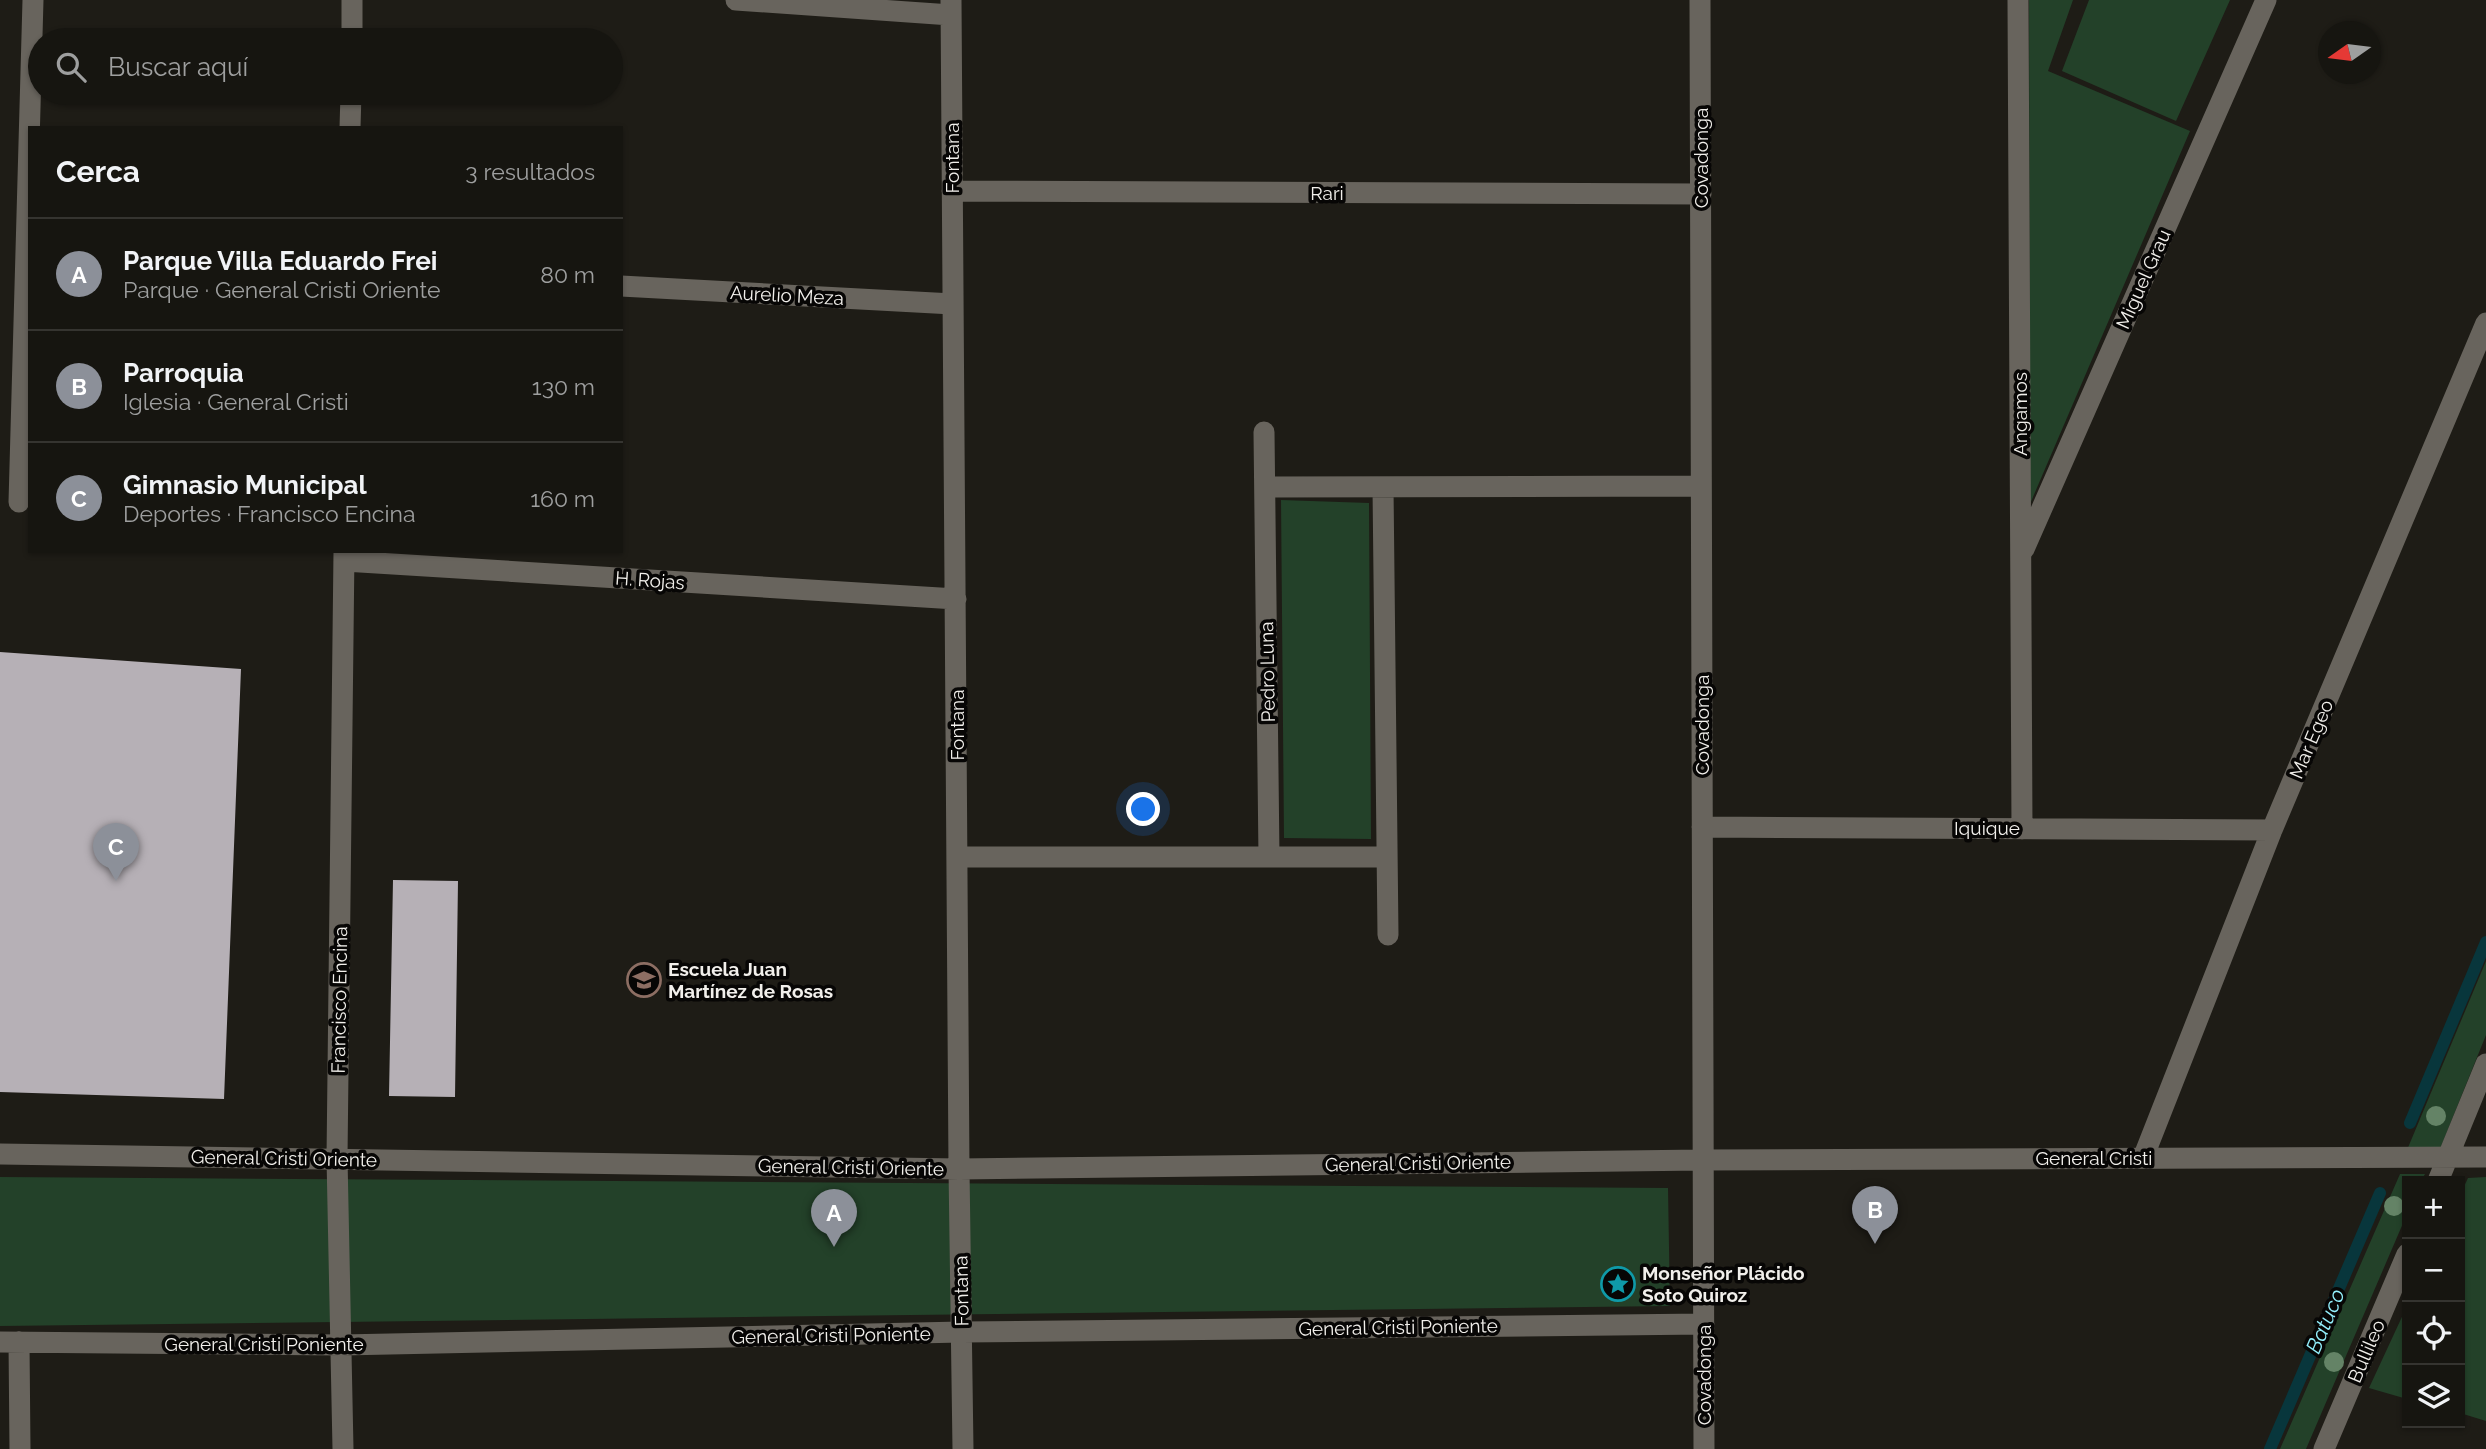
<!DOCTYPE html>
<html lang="es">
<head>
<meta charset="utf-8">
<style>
  :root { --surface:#161510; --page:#23221e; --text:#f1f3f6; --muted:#9e9f9f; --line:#353430; --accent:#8c9099 }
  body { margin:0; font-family:Raleway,sans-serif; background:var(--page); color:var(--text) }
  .controls { position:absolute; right:21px; bottom:21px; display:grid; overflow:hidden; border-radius:0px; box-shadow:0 2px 5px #0004 }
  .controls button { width:63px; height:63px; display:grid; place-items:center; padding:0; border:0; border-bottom:2px solid var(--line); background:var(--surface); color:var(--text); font:35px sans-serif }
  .compass { position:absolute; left:2318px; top:21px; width:63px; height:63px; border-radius:50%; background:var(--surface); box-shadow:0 2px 5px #0004; rotate:256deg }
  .you { position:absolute; left:1144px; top:810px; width:24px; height:24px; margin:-18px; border:5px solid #fff; border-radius:50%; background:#1a73e8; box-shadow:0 0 0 10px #1a73e833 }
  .badge { display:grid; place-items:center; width:46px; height:46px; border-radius:50%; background:var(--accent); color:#fff; font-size:23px; font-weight:700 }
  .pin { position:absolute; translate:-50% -58px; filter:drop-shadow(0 2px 4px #0008) }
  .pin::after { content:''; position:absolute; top:37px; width:24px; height:21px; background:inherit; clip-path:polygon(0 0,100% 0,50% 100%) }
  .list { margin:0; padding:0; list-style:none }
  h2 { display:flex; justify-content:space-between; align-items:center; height:91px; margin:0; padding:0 28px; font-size:30px }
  h2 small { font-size:23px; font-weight:400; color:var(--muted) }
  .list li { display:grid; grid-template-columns:46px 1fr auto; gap:21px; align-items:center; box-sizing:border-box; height:112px; padding:0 28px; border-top:2px solid var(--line) }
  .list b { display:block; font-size:26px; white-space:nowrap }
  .list p { margin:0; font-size:23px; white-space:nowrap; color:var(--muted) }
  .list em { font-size:23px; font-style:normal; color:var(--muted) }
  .icon { flex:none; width:38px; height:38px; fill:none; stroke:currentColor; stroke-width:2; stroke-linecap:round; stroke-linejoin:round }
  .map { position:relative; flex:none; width:2486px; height:1449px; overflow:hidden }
  .search { position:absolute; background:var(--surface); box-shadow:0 2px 5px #0004; left:28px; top:28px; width:595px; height:77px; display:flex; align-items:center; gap:18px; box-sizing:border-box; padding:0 24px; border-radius:38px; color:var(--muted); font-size:26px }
  .panel { position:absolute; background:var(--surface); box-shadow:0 2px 5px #0004; left:28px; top:126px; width:595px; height:427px; border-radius:0px }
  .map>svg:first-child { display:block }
</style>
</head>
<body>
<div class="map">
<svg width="2486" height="1449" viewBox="0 0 2486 1449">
  <rect width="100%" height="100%" fill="#1e1c16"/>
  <path fill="#234129" d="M2029,0h44l-25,71 142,60 -160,373z
    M2089,0h141l-54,121 -114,-50z
    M1281,500l88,3 2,336 -87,-1z
    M2486,961v74l-46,114 -33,1z
    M2400,1174h25l-4,7h-14v33l-101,235h-26z
    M0,1177l1668,11 2,118 -1670,20z
    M2486,1177v244l-26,-8v-218l8,-17z
    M2407,1306v93l-38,-11z"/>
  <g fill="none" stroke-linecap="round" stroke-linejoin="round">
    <path stroke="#08363c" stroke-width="12" d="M2410,1123l76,-181
      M2270,1449l110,-256"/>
  </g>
  <path fill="#b6b0b6" d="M0,652l241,17 -17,430 -224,-7z
    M393,880l65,1 -3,216 -66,-1z"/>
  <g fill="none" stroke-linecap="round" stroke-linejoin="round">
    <path stroke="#68645d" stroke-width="21" d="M736,0l215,15
      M951,0l8,1169 4,280
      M1700,0l4,1449
      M2018,0l4,829
      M352,40v-40
      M350,128l1,-35
      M952,191l749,3
      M621,286l332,18
      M1264,432l5,425
      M1265,487l436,-1
      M1383,487l5,448
      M19,502l14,-502
      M2024,549l242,-549
      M344,561l612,38
      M1702,827l570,3
      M958,857h429
      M0,1154l959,15 743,-9 784,-3
      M2143,1158l129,-328 214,-507
      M2438,1181l48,-117
      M0,1342l342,3 620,-13 742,-8
      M19,1342l1,107
      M343,1449l-6,-291 7,-607
      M2324,1449l83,-195"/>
  </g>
  <g fill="#648366">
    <circle cx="2436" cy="1116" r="10"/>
    <circle cx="2394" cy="1206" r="10"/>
    <circle cx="2334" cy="1362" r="10"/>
  </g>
  <defs>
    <g id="school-ring" transform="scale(1.75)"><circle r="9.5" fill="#070605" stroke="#8d6e63" stroke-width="1.5"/><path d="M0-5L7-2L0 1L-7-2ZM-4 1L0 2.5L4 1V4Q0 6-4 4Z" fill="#8d6e63"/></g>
    <g id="sight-ring" transform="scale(1.75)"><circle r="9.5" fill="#070605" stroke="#0f9aa8" stroke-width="1.5"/><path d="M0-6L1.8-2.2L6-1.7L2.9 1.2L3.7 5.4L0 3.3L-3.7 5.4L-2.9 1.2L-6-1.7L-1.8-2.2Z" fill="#0f9aa8"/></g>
  </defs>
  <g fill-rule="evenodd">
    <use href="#school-ring" x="644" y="980"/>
    <use href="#sight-ring" x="1618" y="1284"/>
  </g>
  <g text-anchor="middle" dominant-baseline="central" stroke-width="7" stroke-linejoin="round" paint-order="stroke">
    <g font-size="19" fill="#f1efeb" stroke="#070605">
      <text transform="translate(952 158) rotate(-90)">Fontana</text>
      <text transform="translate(1701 158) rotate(-90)">Covadonga</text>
      <text x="1327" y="193">Rari</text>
      <text transform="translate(2143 279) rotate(-66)">Miguel Grau</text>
      <text transform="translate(787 295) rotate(3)">Aurelio Meza</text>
      <text transform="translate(2020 414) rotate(-90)">Angamos</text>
      <text transform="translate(650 580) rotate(4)">H. Rojas</text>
      <text transform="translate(1267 672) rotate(-91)">Pedro Luna</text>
      <text transform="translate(957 725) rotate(-90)">Fontana</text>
      <text transform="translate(1702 725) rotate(-90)">Covadonga</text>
      <text transform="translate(2311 739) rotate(-67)">Mar Egeo</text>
      <text x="1987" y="828">Iquique</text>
      <text transform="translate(339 1000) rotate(-89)">Francisco Encina</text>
      <text transform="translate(284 1158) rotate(1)">General Cristi Oriente</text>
      <text x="2094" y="1158">General Cristi</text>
      <text transform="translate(1418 1163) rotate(-1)">General Cristi Oriente</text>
      <text transform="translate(851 1167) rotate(1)">General Cristi Oriente</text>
      <text transform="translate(961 1291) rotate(-91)">Fontana</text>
      <text transform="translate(1398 1327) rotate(-1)">General Cristi Poniente</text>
      <text transform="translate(831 1335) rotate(-1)">General Cristi Poniente</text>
      <text x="264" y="1344">General Cristi Poniente</text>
      <text transform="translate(2366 1351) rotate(-67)">Bullileo</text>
      <text transform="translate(1704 1375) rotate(-90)">Covadonga</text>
    </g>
    <g font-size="19" font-weight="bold" fill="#f1efeb" stroke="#070605" text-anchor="start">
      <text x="668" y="969">Escuela Juan<tspan x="668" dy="22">Martínez de Rosas</tspan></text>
      <text x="1642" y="1273">Monseñor Plácido<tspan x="1642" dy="22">Soto Quiroz</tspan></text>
    </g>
    <g font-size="21" font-style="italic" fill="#94f0fd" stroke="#070605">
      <text transform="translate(2325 1321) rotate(-67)">Batuco</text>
    </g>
  </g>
</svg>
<div class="controls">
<button>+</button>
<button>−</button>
<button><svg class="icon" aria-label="locate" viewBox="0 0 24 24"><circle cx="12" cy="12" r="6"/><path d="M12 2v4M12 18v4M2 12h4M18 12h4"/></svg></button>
<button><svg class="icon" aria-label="layers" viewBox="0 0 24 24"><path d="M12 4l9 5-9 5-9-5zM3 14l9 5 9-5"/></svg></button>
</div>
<svg class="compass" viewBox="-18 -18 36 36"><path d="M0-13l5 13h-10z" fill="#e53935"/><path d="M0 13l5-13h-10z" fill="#9e9f9f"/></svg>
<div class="you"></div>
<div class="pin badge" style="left:834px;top:1247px">A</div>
<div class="pin badge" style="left:1875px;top:1244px">B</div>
<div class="pin badge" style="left:116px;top:881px">C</div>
<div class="search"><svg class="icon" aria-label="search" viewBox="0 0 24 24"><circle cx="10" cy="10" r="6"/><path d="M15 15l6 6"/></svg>Buscar aquí</div>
<section class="panel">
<h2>Cerca<small>3 resultados</small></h2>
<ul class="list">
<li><span class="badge">A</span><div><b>Parque Villa Eduardo Frei</b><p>Parque · General Cristi Oriente</p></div><em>80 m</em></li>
<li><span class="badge">B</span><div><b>Parroquia</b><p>Iglesia · General Cristi</p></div><em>130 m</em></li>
<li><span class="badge">C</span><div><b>Gimnasio Municipal</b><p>Deportes · Francisco Encina</p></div><em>160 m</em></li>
</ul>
</section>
</div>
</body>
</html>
